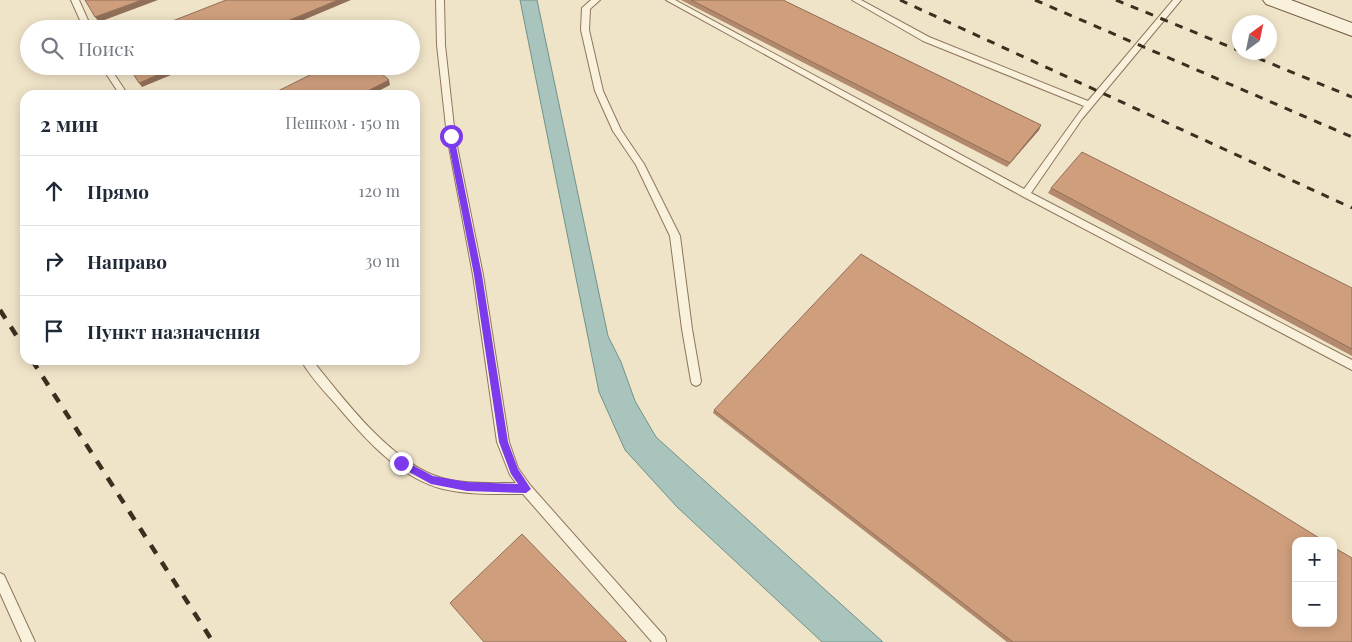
<!DOCTYPE html>
<html lang="ru">
<head>
<meta charset="utf-8">
<style>
  :root { --surface:#fff; --page:#f6f6f7; --text:#1f2937; --muted:#747a83; --line:#e0e1e3 }
  body { margin:0; font-family:"Playfair Display",serif; background:var(--page); color:var(--text) }
  .controls { position:absolute; right:15px; bottom:15px; display:grid; overflow:hidden; border-radius:10px; box-shadow:0 2px 12px #0003 }
  .controls button { width:45px; height:45px; display:grid; place-items:center; padding:0; border:0; border-bottom:1px solid var(--line); background:var(--surface); color:var(--text); font:25px sans-serif }
  .compass { position:absolute; left:1232px; top:15px; width:45px; height:45px; border-radius:50%; background:var(--surface); box-shadow:0 2px 12px #0003; rotate:33deg }
  .stop { position:absolute; width:15px; height:15px; margin:-11px; border:4px solid #7c3aed; border-radius:50%; background:#fff }
  .stop.end { background:#7c3aed; border-color:#fff; box-shadow:0 1px 5px #0008 }
  .list { margin:0; padding:0; list-style:none }
  h2 { display:flex; justify-content:space-between; align-items:center; height:65px; margin:0; padding:0 20px; font-size:21px }
  h2 small { font-size:16px; font-weight:400; color:var(--muted) }
  .list li { display:grid; grid-template-columns:32px 1fr auto; gap:15px; align-items:center; box-sizing:border-box; height:70px; padding:0 20px; border-top:1px solid var(--line) }
  .list b { display:block; font-size:19px; white-space:nowrap }
  .list em { font-size:16px; font-style:normal; color:var(--muted) }
  .icon { flex:none; width:28px; height:28px; fill:none; stroke:currentColor; stroke-width:2; stroke-linecap:round; stroke-linejoin:round }
  .map { position:relative; flex:none; width:1352px; height:642px; overflow:hidden }
  .search { position:absolute; background:var(--surface); box-shadow:0 2px 12px #0003; left:20px; top:20px; width:400px; height:55px; display:flex; align-items:center; gap:12px; box-sizing:border-box; padding:0 18px; border-radius:28px; color:var(--muted); font-size:19px }
  .panel { position:absolute; background:var(--surface); box-shadow:0 2px 12px #0003; left:20px; top:90px; width:400px; height:275px; border-radius:15px }
  .map>svg:first-child { display:block }
</style>
</head>
<body>
<div class="map">
<svg width="1352" height="642" viewBox="0 0 1352 642">
  <rect width="100%" height="100%" fill="#f0e4c8"/>
  <path fill="#a9c4bc" stroke="#6f938a" d="M520,0h17l71,336 13,26 14,39 21,36 227,205h-61l-145,-135 -52,-57 -26,-58z"/>
  <g fill="none" stroke-linecap="round" stroke-linejoin="round">
    <g stroke="#8d765c" stroke-width="2">
      <path id="lane" d="M71,0h8l13,29h-8z
        M436,0h8l1,45 10,91 28,139 26,167 9,26 12,17 135,152 1,5h-14l-129,-148c-26,0 -54,1 -80,-5 -43,-11 -76,-48 -104,-81 -13,-15 -29,-31 -38,-48h11c31,38 74,96 121,115 25,10 56,8 83,8l-6,-8 -13,-33 -24,-167 -26,-139 -10,-91z
        M591,0h9l-10,9 -1,21 14,61 18,39 23,34 36,72 12,93 9,52 -1,3 -4,2 -4,-2 -1,-3 -9,-52 -12,-93 -34,-71 -23,-34 -18,-40 -14,-61 1,-22z
        M666,0h9l349,189 60,-83 -161,-65 -71,-41h9l68,37 159,64 85,-101h8l-99,119 -51,74 321,167v10l-330,-174z
        M101,66h8l19,29h-8z
        M0,573l4,2 31,67h-13l-22,-49z"/>
    </g>
    <g stroke="#6f573f" stroke-width="2">
      <path id="secondary" d="M1263,0h28l61,23v13l-86,-32z"/>
    </g>
    <use href="#lane" fill="#faf1dc" fill-rule="evenodd"/>
    <use href="#secondary" fill="#faf1dc" fill-rule="evenodd"/>
    <path stroke="#3d2e20" stroke-width="3" stroke-dasharray="8 8" stroke-linecap="butt" d="M900,0l452,208
      M1035,0l317,137
      M1116,0l124,51
      M1243,52l109,45"/>
    <path stroke="#3d2e20" stroke-width="4.5" stroke-dasharray="10 10" stroke-linecap="butt" d="M0,310l25,39
      M32,360l181,282"/>
  </g>
  <path fill="#b2896c" d="M681,0h102l258,125 -2,5 -32,37z
    M1051,188l301,100v68l-304,-163z
    M714,410l638,232h-345l-294,-229z"/>
  <path fill="#916f58" d="M142,0h16l-59,22 -4,-5z
    M338,0h13l-69,29h-14z
    M178,66h15l-51,21 -3,-4z
    M389,80l1,5 -19,10h-11z
    M1041,125l-2,5 -32,37 3,-4z"/>
  <path fill="#cf9f7d" stroke="#916f58" d="M85,0h57l-47,17z
    M226,0h112l-70,29h-116z
    M691,0h92l258,125 -31,38z
    M128,66h50l-39,17z
    M328,66h45l16,14 -29,15h-90z
    M1082,152l270,136v61l-301,-161z
    M861,254l463,287h-28v82h37v-76l19,11v84h-339l-299,-232z
    M522,534l105,108h-143l-34,-39z"/>
  <path fill="#7c3aed" d="M451,133l3,3 28,139 26,167 10,27 13,20 -5,4 -59,-2 -36,-7 -33,-18 -1,-3 4,-4 32,17 34,6 51,2 -7,-10 -12,-32 -25,-167 -27,-139z"/>
</svg>
<div class="controls">
<button>+</button>
<button>−</button>
</div>
<svg class="compass" viewBox="-18 -18 36 36"><path d="M0-13l5 13h-10z" fill="#e53935"/><path d="M0 13l5-13h-10z" fill="#747a83"/></svg>
<div class="stop" style="left:451px;top:136px"></div>
<div class="stop end" style="left:401px;top:463px"></div>
<div class="search"><svg class="icon" aria-label="search" viewBox="0 0 24 24"><circle cx="10" cy="10" r="6"/><path d="M15 15l6 6"/></svg>Поиск</div>
<section class="panel">
<h2>2 мин<small>Пешком · 150 m</small></h2>
<ul class="list">
<li><svg class="icon" aria-label="ahead" viewBox="0 0 24 24"><path d="M12 20V5M6 11l6-6 6 6"/></svg><div><b>Прямо</b></div><em>120 m</em></li>
<li><svg class="icon" aria-label="right" viewBox="0 0 24 24"><path d="M7 20v-9h11M14 6l5 5-5 5"/></svg><div><b>Направо</b></div><em>30 m</em></li>
<li><svg class="icon" aria-label="arrive" viewBox="0 0 24 24"><path d="M6 21V4h12l-3 4 3 4H6"/></svg><div><b>Пункт назначения</b></div></li>
</ul>
</section>
</div>
</body>
</html>
